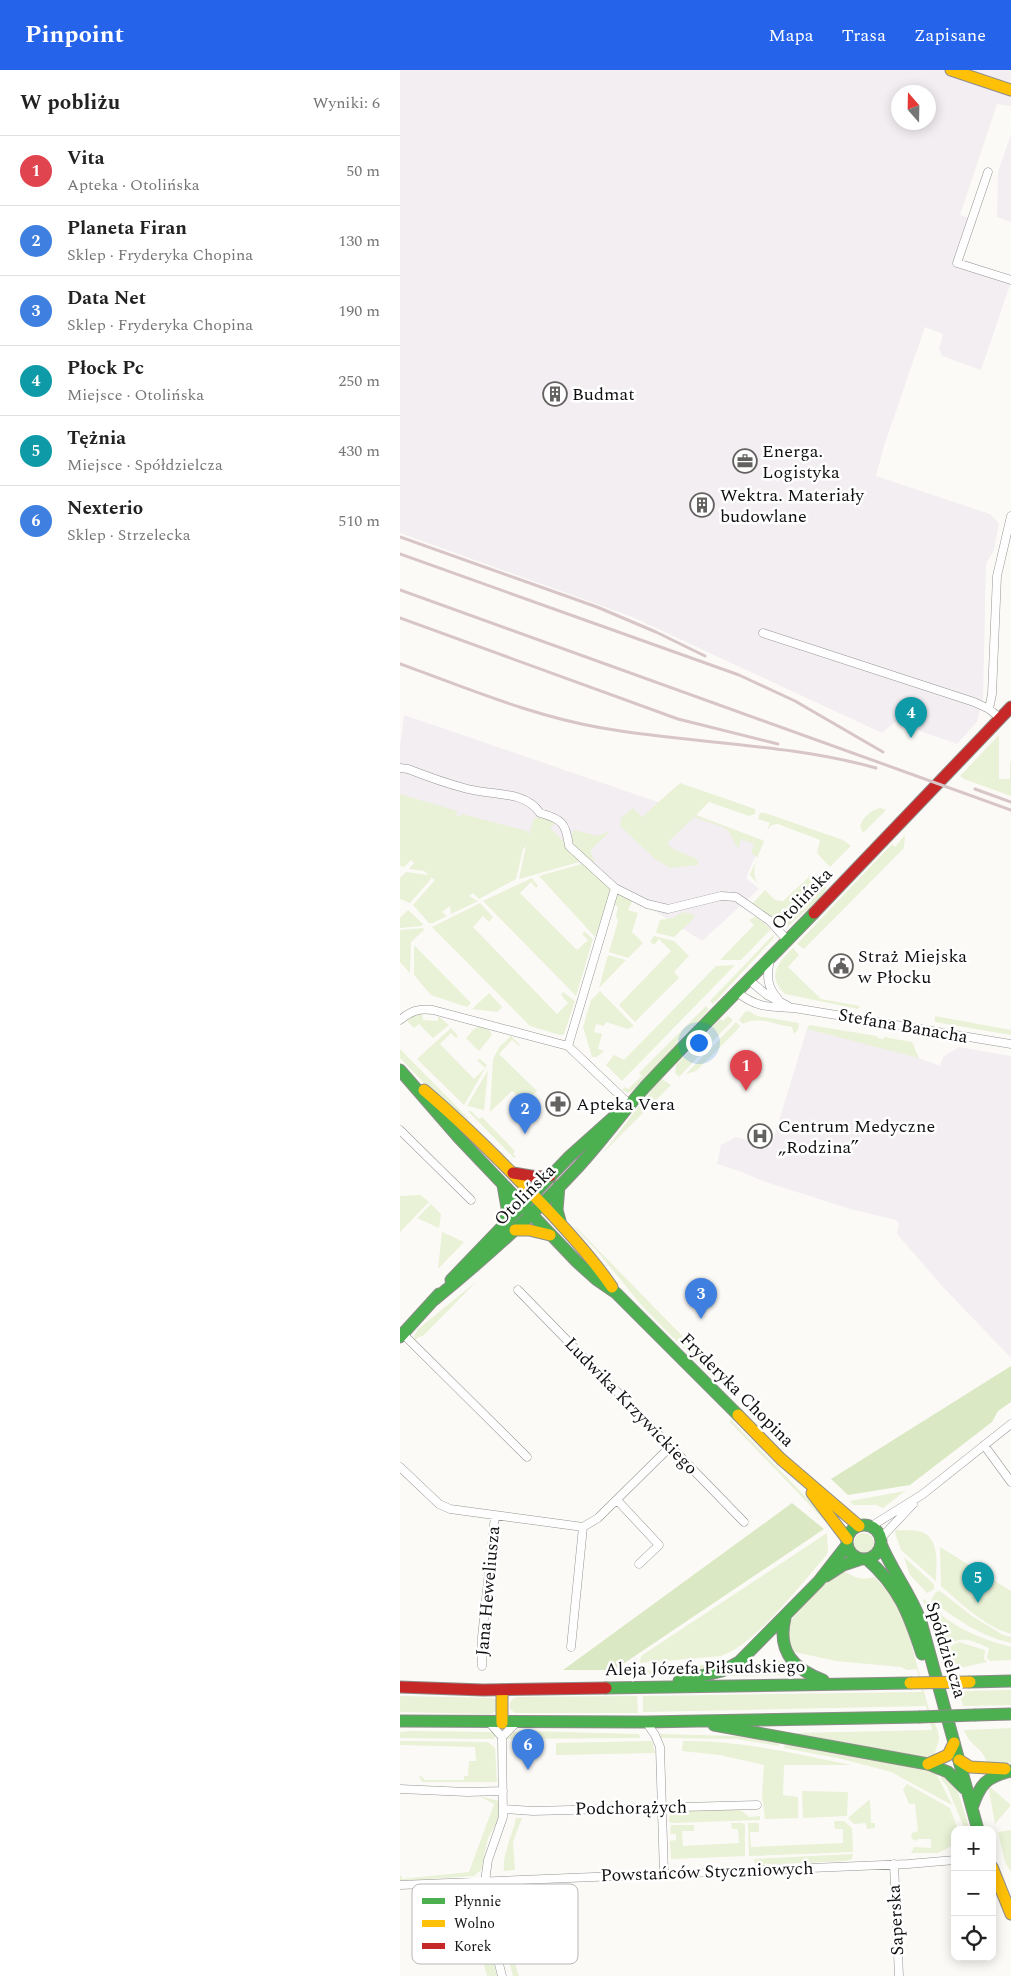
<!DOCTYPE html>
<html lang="pl">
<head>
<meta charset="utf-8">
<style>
  :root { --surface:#fff; --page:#f2f2f2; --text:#222; --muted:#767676; --line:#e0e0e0; --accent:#2563eb }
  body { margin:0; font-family:Spectral,serif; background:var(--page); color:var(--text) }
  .controls { position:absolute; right:15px; bottom:15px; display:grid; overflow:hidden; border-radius:10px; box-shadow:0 2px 12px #0003 }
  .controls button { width:45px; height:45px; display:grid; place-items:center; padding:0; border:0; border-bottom:1px solid var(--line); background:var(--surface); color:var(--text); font:25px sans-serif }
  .compass { position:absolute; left:491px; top:15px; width:45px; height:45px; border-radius:50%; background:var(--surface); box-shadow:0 2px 12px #0003; rotate:340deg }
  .you { position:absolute; left:298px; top:972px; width:18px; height:18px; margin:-12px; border:4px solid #fff; border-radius:50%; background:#1a73e8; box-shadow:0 0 0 8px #1a73e833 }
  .badge { display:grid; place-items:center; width:32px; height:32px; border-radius:50%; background:var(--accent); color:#fff; font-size:16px; font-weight:700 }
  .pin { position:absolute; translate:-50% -41px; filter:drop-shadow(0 1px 2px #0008) }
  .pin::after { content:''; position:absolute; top:26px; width:18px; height:15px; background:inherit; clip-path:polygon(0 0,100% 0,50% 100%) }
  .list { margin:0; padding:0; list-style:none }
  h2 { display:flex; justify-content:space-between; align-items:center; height:65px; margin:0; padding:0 20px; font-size:21px }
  h2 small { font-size:16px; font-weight:400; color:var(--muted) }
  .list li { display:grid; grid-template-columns:32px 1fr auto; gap:15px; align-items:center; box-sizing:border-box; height:70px; padding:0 20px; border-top:1px solid var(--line) }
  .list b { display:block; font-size:19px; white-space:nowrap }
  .list p { margin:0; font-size:16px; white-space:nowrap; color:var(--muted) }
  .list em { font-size:16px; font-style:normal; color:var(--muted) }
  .icon { flex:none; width:28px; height:28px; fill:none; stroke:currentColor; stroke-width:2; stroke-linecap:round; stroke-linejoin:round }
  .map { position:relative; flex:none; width:611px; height:1906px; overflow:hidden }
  header { display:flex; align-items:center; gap:30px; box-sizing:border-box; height:70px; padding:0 25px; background:var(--accent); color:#fff }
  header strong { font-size:24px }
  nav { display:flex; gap:28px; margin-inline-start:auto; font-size:18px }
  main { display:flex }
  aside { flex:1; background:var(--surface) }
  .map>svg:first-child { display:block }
</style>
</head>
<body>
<header>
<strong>Pinpoint</strong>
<nav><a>Mapa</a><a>Trasa</a><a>Zapisane</a></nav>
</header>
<main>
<aside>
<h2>W pobliżu<small>Wyniki: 6</small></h2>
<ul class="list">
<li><span class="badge" style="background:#e0444e">1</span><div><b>Vita</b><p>Apteka · Otolińska</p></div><em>50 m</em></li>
<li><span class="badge" style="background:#3f7fe0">2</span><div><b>Planeta Firan</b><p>Sklep · Fryderyka Chopina</p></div><em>130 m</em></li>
<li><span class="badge" style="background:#3f7fe0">3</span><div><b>Data Net</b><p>Sklep · Fryderyka Chopina</p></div><em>190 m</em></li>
<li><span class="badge" style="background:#0f9aa8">4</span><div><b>Płock Pc</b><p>Miejsce · Otolińska</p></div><em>250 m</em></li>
<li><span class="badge" style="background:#0f9aa8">5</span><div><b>Tężnia</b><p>Miejsce · Spółdzielcza</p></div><em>430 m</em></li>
<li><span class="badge" style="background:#3f7fe0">6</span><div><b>Nexterio</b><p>Sklep · Strzelecka</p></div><em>510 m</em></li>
</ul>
</aside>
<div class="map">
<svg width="611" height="1906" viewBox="0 0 611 1906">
  <rect width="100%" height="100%" fill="#fcfaf6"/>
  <path fill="#f3eef2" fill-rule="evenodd" d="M0,0h611v36l-14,-2 -37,111 17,5 -14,39 48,17v6l-30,88 -39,-14 -3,-7 4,-15 -18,-7 -41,119 -8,30 114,38 9,9 -5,27 -8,14 -3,134 -6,24 -20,22 -62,-22 -13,11 -252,-117 -230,-83zM498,22h30v30h-30z
    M611,64v88l-14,-5 1,-45z
    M4,645l292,100 66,25 -16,38 13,11 -57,52 -165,-105 -137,-36v-53z
    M407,959l101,25 32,12 3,-9 16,-10 52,9v302l-69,-72 -45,-52 2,-10 -3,-4 -46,-11 -90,-29 -18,-8 -25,-8 4,-19 15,-8 35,10z"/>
  <path fill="#e9f1d6" d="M599,665v44h11v-17h1v34l-47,-17 -4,-3z
    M280,713l75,26v5l-6,2 -40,-14 -13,13 68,26c-5,14 -15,30 -6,43l-8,-9 4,-10h2l1,-8 -6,-4 3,-9 -13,-5 -3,10 -9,-17 -4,-4 -31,-11 -27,26 6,6 22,9 3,2v5l-28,3 -16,-10 -34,-32 1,-8 12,-10 9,9z
    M0,724l57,17 -1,4 4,1 2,-2 65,17 2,3 5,-16 6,-1 17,5 -7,6 33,33 -64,18 7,-33 -3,3 -7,30 -37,20 -6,-6 -4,3 9,5 -27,13 -1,-8 -8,6 5,4 -14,7h-4l-16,-18 22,-25 -5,-3 1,2 -21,24 -10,-4v-21l6,-6 23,3 -5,-4 -15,-2 5,-6 -3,-3 -7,7 -4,-1z
    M481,738l5,2 -23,23 -3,-7c3,-9 12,-17 21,-18z
    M360,743h5l78,27 8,6 -21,21 -13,-14 3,-13 -42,-16 -6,1 -5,5 3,-7 -12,-4z
    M175,760l22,6 13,-5 -20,20 4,9 -1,4 -23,-19 3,-14z
    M505,765l-1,13 -100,101 -7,-5 95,-100 3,3z
    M185,793l27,27 -17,47 -56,-61z
    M411,805l9,3 -43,44 -25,-18 13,-14 10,10 8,1z
    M132,808l6,8 -2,2 -5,-6 -11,11 57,57 11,-10 -6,-6 3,-2 8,7 -17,57 -93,-95z
    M424,813l2,5 -2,7 -37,32h-6z
    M218,824l15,6 -5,10 10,3 -6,19 11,11 -15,15 -19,-6 9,-31 -2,-5 2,-9 -4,-3 1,-7z
    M80,833l13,14 -4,5 -6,-6 -10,11 84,87 11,-11 -7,-8 2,-3 12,9 -11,33 -4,1 -30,-9 -98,-99z
    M8,840l15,14 -1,2 -22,2v-10z
    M283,842l12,3 -2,4 -19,18 -18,-4 4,-13 13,-2z
    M356,846l15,13 -30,31h-21l34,-35 -5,-5z
    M23,858l1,2 -13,12 -1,31 -10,-11v-32z
    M374,864l-1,5 -60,65 -3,-3z
    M254,866l20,5 15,15 -15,16 5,6 -44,44 -16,-17 52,-54 -12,-12 -5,6 -4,-4z
    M14,875l57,58 -4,4 -36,-12 -17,-20z
    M393,878l6,7 -11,12 33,32 39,7 -2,3 -73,-15c-19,-18 -7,-31 8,-46z
    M208,885l18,5 -27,28z
    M335,895l-113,116 -16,-16 8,-10 10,5 92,-94z
    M200,921l34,35 -6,3 -22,-7 -2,4 -8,-2 -2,8 8,2 -4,15 6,2 -7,6h-5l-9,-30 8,-27z
    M89,923l13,14 -5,5 -25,-3z
    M306,936l3,3 -32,37 -45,45 -4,2 -6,-3 3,-3 3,2 14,-13 -3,-3z
    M349,941l8,5 42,7 -1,7 -4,4 -2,-7c-18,-2 -32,-12 -49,-3l-4,-4 6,-8z
    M22,943l1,7 15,1v-5l11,9 -16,13 -14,-14 -5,4 -7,-7 7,-6z
    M328,946l5,4 -54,57 -4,-4 1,-8 44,-46 3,2z
    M535,946l76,14v5l-76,-13z
    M336,952l4,4 -4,5 -40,40 -10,3z
    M409,955l68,11v2l7,1v-2l28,5 7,16 -112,-29z
    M81,956l9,5 2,4 -13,16 -13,-13 9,-10z
    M51,958l7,8 -2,2 -5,-5 -11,11 34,35 11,-11 -8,-8 3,-1 7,6 -23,40 -47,-46z
    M111,966l9,9 -1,1 -7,-6 -13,14 38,37 -12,12 -13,-12 -22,21 3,-53 7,-13z
    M0,979l68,69 2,3 -47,-39 -23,-24z
    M88,1000l-4,40 -17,-4z
    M262,1009l9,6 -68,68 56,-73z
    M68,1041h3l8,8 3,-2 33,34 -2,3 3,3 -2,1z
    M21,1125l8,7 -29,30v-36z
    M31,1134l10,10 -2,14 -22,-10z
    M176,1157l152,156 -5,1 -8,-4 -73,-74 -44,-54 -23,-24z
    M42,1162l22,10 -26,27z
    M77,1211l-54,55 -5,1 -3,4 -1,-5 4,-7z
    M331,1350l97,100 -2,2 -97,-101z
    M505,1421l-22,17 -7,-3h-23l-3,-4z
    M496,1460c8,1 21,-1 28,3 16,8 12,33 12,48l-35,-31 -6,-17z
    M454 1473a10 10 0 1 1 20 0a10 10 0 1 1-20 0Z
    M427,1463l1,19 -3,5c-25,28 -71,89 -104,99l-81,7 1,-7z
    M540,1477l71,44v43c-27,-8 -49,-30 -70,-48z
    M504,1487l30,27v5l-7,4 -17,-18z
    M443,1500c10,7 18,11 31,7l17,17 15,30 22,82 10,26 1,7 -5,17 -10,1 -130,-24 138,-3 -6,-24 -283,6v-16l279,-4 -5,-23 -10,1 -6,-3 -65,-6 -46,-10c-1,-5 -3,-11 -3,-16 0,-23 39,-51 56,-65z
    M540,1521l32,25 31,19 8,2v6c-31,-7 -55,-24 -80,-43l5,-8z
    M524,1529c27,28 51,38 87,48v13l-21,1 -3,-3 2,-10c-23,-10 -29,-14 -49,4l-17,-52z
    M559,1572l26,8 -1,9 3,3 -32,7 -1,-3 -11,-2 -2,-7 11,-12z
    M383,1591l12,14 -68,1 19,-14z
    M329,1592l-27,10 -58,2 1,-3z
    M611,1620v15l-48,1 -4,-15z
    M0,1626l93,2 4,3v9l-5,4 -92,-2z
    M237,1626l1,17h-123l-5,-4c-1,-6 0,-9 7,-12z
    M611,1658v35h-24c-4,-16 -18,-17 -23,-33z
    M11,1661l81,1 4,2 -2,5 -94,-1v-6z
    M126,1661l113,3 1,4 -135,1 6,-7z
    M260,1664l77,2 42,7v3l-42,-7 -76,-1z
    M0,1671l88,1 7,6 2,34h-75l-3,-6 4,1 1,3h40v-4h4l1,-15h7l-1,-14 -75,-2z
    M252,1671l3,12 -99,2v-12z
    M283,1671c57,-1 113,13 168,24h-67l-1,30 15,2v21l-33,1 -3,-24 2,-30 -44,-10 -38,-4z
    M385,1674l150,27 17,34 -61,-33 -49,-13 -58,-11z
    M540,1702l15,11 15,47h-5l-18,-44 -6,-7z
    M507,1714l43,24 8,22h-3v14l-17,9h-27l3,-6 17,1v-9h-13l-2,2 -5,-3 1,-5 6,-2 -3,-27h-6l-6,-15z
    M590,1717l21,18 -16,19 -6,-34z
    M402,1721l46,1 -1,24 -44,2z
    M79,1726l20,5 1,16 -12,21 -7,32 -7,6 -74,5v-5h2v3l67,-7 25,-68z
    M470,1729l1,24h4v5l-8,1 -1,-6 -12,1 -6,-6z
    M335,1738l7,3 7,6 11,-1v4l-89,3 -2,-2 1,-7 5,-3z
    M116,1748h6l-9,24 2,27 -1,1 -10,1c-2,-17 9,-37 12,-53z
    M434,1751h10l8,7 1,24 -104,4 -1,-33h11v9h-9l1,15 92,-4v-14h-8z
    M331,1753h11l3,2v31l-74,3 -1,-18 6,-1v-6h-6l1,-9h23v6h-12l1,15 56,-3 -1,-14h-6z
    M611,1760v42l-6,-10 -7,-30z
    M453,1784l-1,5 -5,2 -90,4 -2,-2 -1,-4z
    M103,1820l2,3 4,52 10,31h-6l-9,-33 -7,-45 1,-7z
    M82,1833l6,39 9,34h-10c-6,-21 -14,-52 -5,-73z"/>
  <path fill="#dbe8c4" d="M611,1296v36l-13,9 -6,11 -82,63 -62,10 -17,-16z
    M392,1433l32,26 -210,141h-51z"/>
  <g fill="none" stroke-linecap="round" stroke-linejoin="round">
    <g stroke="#969594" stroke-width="9">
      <path id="street" d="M588,102l-31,91 54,17
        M363,563l211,69 15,7 11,9
        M589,639l3,-15 5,-118 14,-60
        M0,698l8,1c18,7 37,14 56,19 24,8 60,1 76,25 22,6 26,10 29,33l46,42 32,16 21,5 53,-13 15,1 34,24 17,19
        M370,889c-3,16 -4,27 8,40
        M349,910l18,15 21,11
        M337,922c19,16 34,15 57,16l217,36
        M0,950c11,-9 19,-12 33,-10l135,36 61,58
        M168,976l47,-158
        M0,1060l71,70
        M118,1220l226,232
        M3,1264l124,123
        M584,1375l27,37
        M0,1397l39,37 11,5 133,18 15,-9 72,-71
        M217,1430l42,45 -20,19
        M470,1457l53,-33 88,-70
        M481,1468l32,-34
        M171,1577l12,-120
        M82,1596v-29l13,-121
        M89,1652l13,15 14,-14
        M246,1652l9,13 5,12 4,127
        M0,1719l67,3 36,-1
        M104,1739l29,2 224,-6
        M494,1794l5,112
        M0,1815l508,-21 47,-4
        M102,1906l-6,-24 -11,-71 3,-21 15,-43 -1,-80"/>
    </g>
    <g stroke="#8d8c8a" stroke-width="13">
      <path id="fast" d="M0,1000l59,68 118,124 20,18 19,13 122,122
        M103,1115l4,23 -2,13
        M159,1116l-2,24 3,11
        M51,1210l119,-124 48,-43
        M34,1230c51,-42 100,-85 145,-134 23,-25 43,-53 66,-79 55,-59 113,-116 169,-174
        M0,1267l39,-43
        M447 1472a17 17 0 1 1 34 0a17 17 0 1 1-34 0Z
        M481,1474c11,27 30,50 40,78l57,208
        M467,1489c32,28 42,55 55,95
        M426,1506l17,-11 18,-6
        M385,1548c-8,33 8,51 38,62
        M279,1611l43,-10 17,-9 80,-81 28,-36
        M570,1612l41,-1
        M206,1618l304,-5
        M576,1645l35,-1
        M0,1651l246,1 273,-5
        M314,1655l214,39 20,8 17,17
        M572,1738c8,-24 14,-31 39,-37"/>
    </g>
    <g stroke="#8d8c8a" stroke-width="13">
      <path id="slow" d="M551,0l60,20
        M24,1020c41,35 79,73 116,112 26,27 51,54 72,85
        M115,1160h14l21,5
        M338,1345l43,44 78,67
        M412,1423l35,46
        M102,1620v33
        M559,1690l11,7 35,2
        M528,1694l20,-9 6,-12
        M592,1797l19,47"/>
    </g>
    <g stroke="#8d8c8a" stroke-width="13">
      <path id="jam" d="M414,843l197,-206
        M113,1103l24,4 13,-1
        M0,1617l83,3 123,-2"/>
    </g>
    <use href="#street" stroke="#fffefe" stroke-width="8"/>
    <use href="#fast" stroke="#4caf50" stroke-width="11"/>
    <use href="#slow" stroke="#ffc107" stroke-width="11"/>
    <use href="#jam" stroke="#c62828" stroke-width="11"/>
    <path stroke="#d8c5c8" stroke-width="3" d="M0,467l197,70 59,25 49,24
      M0,484l339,121 56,26 88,51
      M0,520l611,220
      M0,548l278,101 100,25
      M0,594c67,24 132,52 202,64 91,16 185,15 274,40
      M575,719l36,13"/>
    <g stroke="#8d8c8a" stroke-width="13" stroke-linecap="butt">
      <path id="fast-bridge" d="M519,1647l57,-2"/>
    </g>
    <g stroke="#8d8c8a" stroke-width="13" stroke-linecap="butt">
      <path id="slow-bridge" d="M510,1613l60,-1"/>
    </g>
    <use href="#fast-bridge" stroke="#4caf50" stroke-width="11"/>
    <use href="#slow-bridge" stroke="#ffc107" stroke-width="11"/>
  </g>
  <defs>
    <g id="building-ring" transform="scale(1.25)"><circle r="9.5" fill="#fff" stroke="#636260" stroke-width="1.5"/><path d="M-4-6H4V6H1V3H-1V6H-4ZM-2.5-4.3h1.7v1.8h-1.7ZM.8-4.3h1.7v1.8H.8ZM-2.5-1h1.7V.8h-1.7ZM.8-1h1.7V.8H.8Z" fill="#636260"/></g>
    <g id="office-ring" transform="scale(1.25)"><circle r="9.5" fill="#fff" stroke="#636260" stroke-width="1.5"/><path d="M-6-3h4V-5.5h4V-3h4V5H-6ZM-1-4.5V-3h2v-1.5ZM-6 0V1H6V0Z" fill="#636260"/></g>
    <g id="civic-ring" transform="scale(1.25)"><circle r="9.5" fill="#fff" stroke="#636260" stroke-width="1.5"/><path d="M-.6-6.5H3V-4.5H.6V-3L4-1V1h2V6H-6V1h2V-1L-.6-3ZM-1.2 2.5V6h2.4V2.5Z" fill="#636260"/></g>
    <g id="pharmacy-ring" transform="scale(1.25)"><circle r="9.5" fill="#fff" stroke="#636260" stroke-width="1.5"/><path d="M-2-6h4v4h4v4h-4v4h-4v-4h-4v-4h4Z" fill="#636260"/></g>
    <g id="hospital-ring" transform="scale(1.25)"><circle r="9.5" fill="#fff" stroke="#636260" stroke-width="1.5"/><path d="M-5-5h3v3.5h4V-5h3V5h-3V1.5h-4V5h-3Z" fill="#636260"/></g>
  </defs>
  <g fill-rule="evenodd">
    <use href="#building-ring" x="155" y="324"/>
    <use href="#office-ring" x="345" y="391"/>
    <use href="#building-ring" x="302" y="435"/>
    <use href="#civic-ring" x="441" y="896"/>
    <use href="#pharmacy-ring" x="158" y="1034"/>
    <use href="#hospital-ring" x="360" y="1066"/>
  </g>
  <g text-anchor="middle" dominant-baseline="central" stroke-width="5" stroke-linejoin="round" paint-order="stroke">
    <g font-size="18" fill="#101010" stroke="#fff" text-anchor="start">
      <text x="172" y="324">Budmat</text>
      <text x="362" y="381">Energa.<tspan x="362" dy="21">Logistyka</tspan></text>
      <text x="320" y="425">Wektra. Materiały<tspan x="320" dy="21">budowlane</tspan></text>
      <text x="458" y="886">Straż Miejska<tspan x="458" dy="21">w Płocku</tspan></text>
      <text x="176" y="1034">Apteka Vera</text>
      <text x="378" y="1056">Centrum Medyczne<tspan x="378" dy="21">„Rodzina”</tspan></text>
    </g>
    <g font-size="18" fill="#101010" stroke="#fff">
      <text transform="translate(402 829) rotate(-46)">Otolińska</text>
      <text transform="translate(503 956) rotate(10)">Stefana Banacha</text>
      <text transform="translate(125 1125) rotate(-45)">Otolińska</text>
      <text transform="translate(337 1320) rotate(45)">Fryderyka Chopina</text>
      <text transform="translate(231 1336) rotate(46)">Ludwika Krzywickiego</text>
      <text transform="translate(88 1521) rotate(-85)">Jana Heweliusza</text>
      <text transform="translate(546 1580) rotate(73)">Spółdzielcza</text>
      <text transform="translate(305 1598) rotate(-1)">Aleja Józefa Piłsudskiego</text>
      <text transform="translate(231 1738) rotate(-1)">Podchorążych</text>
      <text transform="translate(307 1802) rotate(-2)">Powstańców Styczniowych</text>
      <text transform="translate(496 1850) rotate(-93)">Saperska</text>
    </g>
  </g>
  <rect x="12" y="1814" width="166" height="80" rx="8" fill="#fff" stroke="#b7b7b7" stroke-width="1"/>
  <rect x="22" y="1828" width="23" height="6" fill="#4caf50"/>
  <rect x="22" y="1850" width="23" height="7" fill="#ffc107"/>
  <rect x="22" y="1873" width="23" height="6" fill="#c62828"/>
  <g font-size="14" fill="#101010">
    <text x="54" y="1836">Płynnie</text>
    <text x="54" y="1858">Wolno</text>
    <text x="54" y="1881">Korek</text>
  </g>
</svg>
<div class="controls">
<button>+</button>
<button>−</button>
<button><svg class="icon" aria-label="locate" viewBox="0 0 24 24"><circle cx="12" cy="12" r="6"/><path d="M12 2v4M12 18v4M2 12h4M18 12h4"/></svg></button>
</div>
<svg class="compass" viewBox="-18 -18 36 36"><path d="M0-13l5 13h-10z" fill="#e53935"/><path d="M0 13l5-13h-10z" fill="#767676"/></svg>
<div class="you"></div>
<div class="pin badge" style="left:346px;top:1021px;background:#e0444e">1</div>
<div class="pin badge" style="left:125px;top:1064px;background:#3f7fe0">2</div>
<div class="pin badge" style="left:301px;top:1249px;background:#3f7fe0">3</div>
<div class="pin badge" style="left:511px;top:668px;background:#0f9aa8">4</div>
<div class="pin badge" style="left:578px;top:1533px;background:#0f9aa8">5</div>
<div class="pin badge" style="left:128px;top:1700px;background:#3f7fe0">6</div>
</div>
</main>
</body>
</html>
